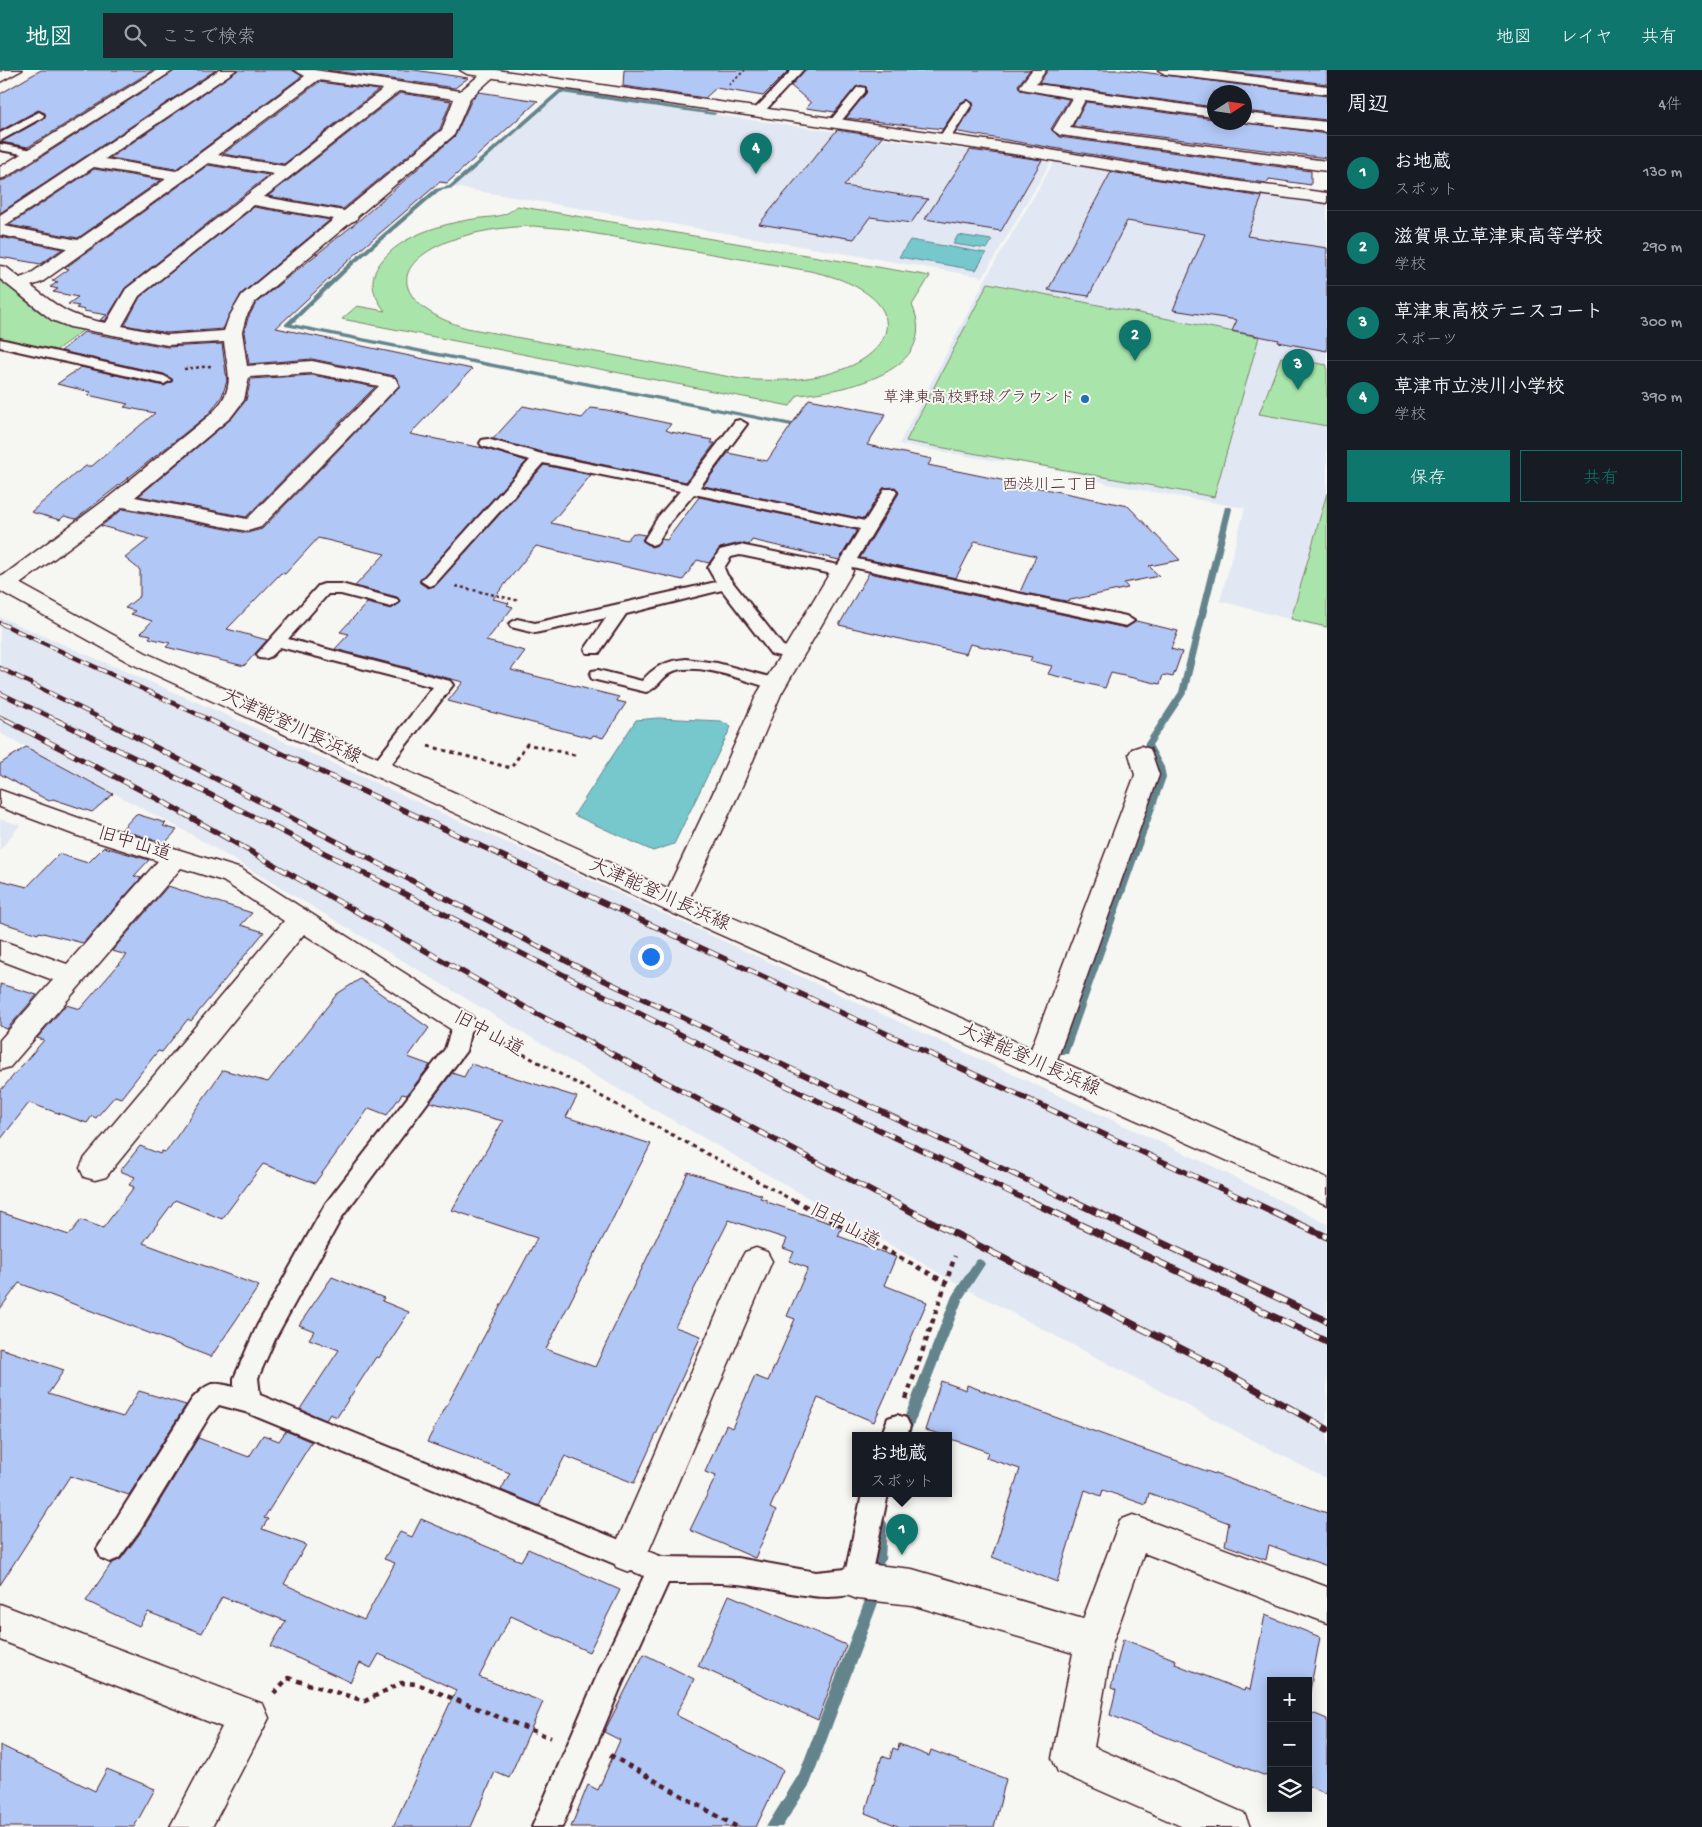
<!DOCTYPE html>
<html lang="ja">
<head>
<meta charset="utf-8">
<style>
  :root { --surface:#171b24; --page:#20242c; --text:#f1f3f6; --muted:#9ea1a6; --line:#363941; --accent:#0f766e }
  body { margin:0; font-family:"Gochi Hand","Klee One",sans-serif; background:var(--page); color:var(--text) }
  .controls { position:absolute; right:15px; bottom:15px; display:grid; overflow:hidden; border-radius:0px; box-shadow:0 2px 12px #0003 }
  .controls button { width:45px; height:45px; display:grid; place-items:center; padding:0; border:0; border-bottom:1px solid var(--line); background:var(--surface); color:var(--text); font:25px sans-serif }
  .compass { position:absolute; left:1207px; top:15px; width:45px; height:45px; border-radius:50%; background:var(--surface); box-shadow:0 2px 12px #0003; rotate:78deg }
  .you { position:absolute; left:650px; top:886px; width:18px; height:18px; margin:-12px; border:4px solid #fff; border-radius:50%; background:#1a73e8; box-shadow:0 0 0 8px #1a73e833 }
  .badge { display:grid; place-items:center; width:32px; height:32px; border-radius:50%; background:var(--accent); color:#fff; font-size:16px; font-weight:700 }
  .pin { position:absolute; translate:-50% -41px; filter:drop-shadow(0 1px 2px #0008) }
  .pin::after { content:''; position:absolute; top:26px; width:18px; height:15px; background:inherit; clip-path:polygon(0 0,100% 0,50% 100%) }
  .popup { position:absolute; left:852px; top:1362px; width:100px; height:65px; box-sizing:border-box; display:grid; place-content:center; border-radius:0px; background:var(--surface); filter:drop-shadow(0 1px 4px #0005); font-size:16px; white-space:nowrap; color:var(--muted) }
  .popup b { font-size:19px; color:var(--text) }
  .popup::after { content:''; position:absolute; left:50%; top:100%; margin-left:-10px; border:10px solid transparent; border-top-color:var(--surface) }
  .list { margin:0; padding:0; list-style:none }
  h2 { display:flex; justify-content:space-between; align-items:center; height:65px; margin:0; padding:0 20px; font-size:21px }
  h2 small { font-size:16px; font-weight:400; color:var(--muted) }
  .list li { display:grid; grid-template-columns:32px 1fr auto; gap:15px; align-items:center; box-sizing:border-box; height:75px; padding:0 20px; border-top:1px solid var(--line) }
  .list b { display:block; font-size:19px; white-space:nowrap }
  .list p { margin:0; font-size:16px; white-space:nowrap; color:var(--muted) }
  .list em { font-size:16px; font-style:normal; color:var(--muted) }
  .actions { display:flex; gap:10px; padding:15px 20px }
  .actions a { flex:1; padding:11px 0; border:1px solid var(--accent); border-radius:0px; text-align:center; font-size:18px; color:var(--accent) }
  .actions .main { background:var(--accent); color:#fff }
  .icon { flex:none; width:28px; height:28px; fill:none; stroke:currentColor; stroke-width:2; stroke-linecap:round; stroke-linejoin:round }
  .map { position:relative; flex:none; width:1327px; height:1757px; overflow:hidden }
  header { display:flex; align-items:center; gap:30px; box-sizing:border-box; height:70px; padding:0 25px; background:var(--accent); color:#fff }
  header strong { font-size:24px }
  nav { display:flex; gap:28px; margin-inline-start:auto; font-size:18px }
  .search { width:350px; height:45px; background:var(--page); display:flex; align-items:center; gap:12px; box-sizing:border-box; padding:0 18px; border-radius:0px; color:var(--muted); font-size:19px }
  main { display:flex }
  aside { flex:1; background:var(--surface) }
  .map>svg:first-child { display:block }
</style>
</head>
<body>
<header>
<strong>地図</strong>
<div class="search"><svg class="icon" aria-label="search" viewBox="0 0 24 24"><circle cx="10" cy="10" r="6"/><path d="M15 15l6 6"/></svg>ここで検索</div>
<nav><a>地図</a><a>レイヤ</a><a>共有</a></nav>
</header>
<main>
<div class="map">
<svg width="1327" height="1757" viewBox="0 0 1327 1757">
  <rect width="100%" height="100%" fill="#f6f6f2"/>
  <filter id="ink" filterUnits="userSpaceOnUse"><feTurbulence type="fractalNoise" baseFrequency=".02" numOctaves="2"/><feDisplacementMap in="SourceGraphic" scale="10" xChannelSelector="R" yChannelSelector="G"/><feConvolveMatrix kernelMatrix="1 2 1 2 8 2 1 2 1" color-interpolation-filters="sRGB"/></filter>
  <g filter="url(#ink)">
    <path fill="#e1e8f3" d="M561,23l490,69 -68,115 -529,-90z
      M1054,92l95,14 68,14 110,14v425l-107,-28 25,-93 -137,-24 -27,-9 -63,-13 -23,-1 -96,-17 87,-166z
      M0,547l215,93 480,218 519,239 113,57v255l-358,-189 -375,-215 -405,-242 -189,-100z
      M0,749l20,6 -20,25z"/>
    <path fill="#a9e5aa" stroke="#7a826a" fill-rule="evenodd" d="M517,136l413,70 -18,29c30,67 -68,86 -114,90l-8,11 -448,-87 15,-13 28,5c-12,-16 -18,-31 -4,-49 20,-27 61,-38 93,-43 17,-3 30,0 43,-13zM533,156l35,3 242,42c17,4 34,8 50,18 40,23 32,57 -7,76 -35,16 -75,17 -112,14l-274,-51c-54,-15 -93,-55 -21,-86 28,-11 58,-15 87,-16z
      M0,210c35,26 38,40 85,49l-30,22 -55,-13z
      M988,213l271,54 -45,160 -308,-56z
      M1281,287l46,8v61l-68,-12z
      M1327,423v134l-36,-8z"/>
    <path fill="#76c8cd" stroke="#64848c" d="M958,165l34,5 -5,9 -34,-5z
      M910,170l76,13 -10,17 -77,-13z
      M658,648l63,3 10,6 -57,117 -21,7 -79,-36 62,-95z"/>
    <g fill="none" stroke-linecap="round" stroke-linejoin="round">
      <path fill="#64848c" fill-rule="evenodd" d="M560,19l157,24 -3,2 -153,-22 -108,95 -14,3 -87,75 -60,58 501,99h3v4l-511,-101v-2l63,-60 87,-75 14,-3z
        M1225,437h6l1,2 -45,183 -35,53 12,22 2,10 -97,274 -1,3h-8l-1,-3 97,-274v-10l-12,-22 35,-53z
        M979,1189l4,2 2,3 -22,34 -54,138h-12l55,-140 23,-35z
        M880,1448l5,2 2,4 -2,36 -2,4 -5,2 -5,-2 -2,-4 2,-36 2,-4z
        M871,1526l5,2 2,5 -68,181 -28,43h-16l33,-53 65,-171 2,-5z"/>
    </g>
    <path fill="#b1c7f5" stroke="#4a1f2b" d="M41,0h112l-125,77 -27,-5 44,-24v-5l-7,-3 -38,21v-37z
      M176,0h40l-216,143v-32l7,-2z
      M238,0h54l10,6 -126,93 -66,-11z
      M327,0h87l54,8 -13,10z
      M624,0h165l-26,26 -47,-8 -11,10 -82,-12z
      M805,0h225l-12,15 2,5 49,9 -18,30 8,8 252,34v14l-42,-6 -2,4 -25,-3 -283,-48 -2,-1 17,-26 -6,-6 -8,4 -17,26 -97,-11 20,-25v-6h-10l-21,25 -29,-4 5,-5 -20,-17z
      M1048,0h78l201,26v24l-83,-9v-19h-30v15l-175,-24z
      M1215,0h112v14z
      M319,12l59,8 -94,74 -61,-10z
      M479,22l59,9 -91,82 -7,-1 -80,68 -84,78 196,41 -62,65 73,14 44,13 -107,119v3l8,5 8,-3 108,-120 47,10 -40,48 76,17 6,-7 12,2 -3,5 9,7 7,-2 4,-6 5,1 32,-43 158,33 -18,30 -87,-20 -3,5 -9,-2 -20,5 -11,15 -12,-3 -14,20 -147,-34 -43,53 16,4 -2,2 6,2 -27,34 39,10 -14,19 108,27 -2,4 9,2 -23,35 -10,-3 -2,3 -143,-37 15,-19 -128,-33 14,-15 -9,-2 27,-29 24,6 10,-7 -4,-5 -42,-11 30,-32 -67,-16 -33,36 -4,-1 -54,56 40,11 -23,26 -78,-19 4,-4 -21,-5 2,-3 -10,-2 11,-12 -21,-7 4,-3 -10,-3 15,-12v-26l-15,-12 24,-19 -48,-13 22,-17 124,24 15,-4 138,-143 -5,-10 -83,-17 -63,5 -5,-32 4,-14 8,-15 101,-81 98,-86 17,-37z
      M400,23l51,8 -11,28 -97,80 -75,-13z
      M1086,32l128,17v3h28l85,12v24l-254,-32z
      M837,60l45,7 -38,49 84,13 -17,24 -41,-6 -16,22 -95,-15z
      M970,80l72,10 -41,71 -76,-12z
      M208,95l61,10 -144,113 -20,33 -5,-1 7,-5 -23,-4 1,-1 -9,-2 3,-2 -11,-2 10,-7 -25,-5 5,-3 -8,-2 8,-5 -6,-1 17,-12 -4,-1z
      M94,99l67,11 -83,58 -69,-13z
      M1111,102l151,25 -15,39 80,12v103l-49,-9 1,-2 -47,-9 5,-11 -64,-10 32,-76 -78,-13 -38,75 -41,-6z
      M254,137l76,13 -89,74 -18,35 -56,4 -42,-8 15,-28z
      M0,167l62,12 -21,15 -41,-7z
      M84,262l83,15 55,-3 5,37 -5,15 -13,18 -133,105 -12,-3 -4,4 -29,-8 44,-38 11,-8h6l63,-53 -31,-6 4,-3 -40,-9 3,-3 -34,-8 24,-17 83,19 9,-5 -9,-7 -103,-23z
      M312,305l63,12 -129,130 -107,-21 93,-78 14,-18 5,-21z
      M809,329l77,15 -19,31 65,14 -4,6 200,41 52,54 -31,6 10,10 -35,7 4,5 -62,13 -46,-9 16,-36 -61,-15 -19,37 -96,-20 39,-65 -4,-6 -12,1 -19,31 -161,-33 25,-33 39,8z
      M523,336l59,12 9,-10 16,2 64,14 -5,6 5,2 42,8 -2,3h4l-29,39 -144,-30 -49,-13z
      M869,503l257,55 10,-7 42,10 -7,18 11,3 -9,25 -10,-2 -3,9 -49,-11 -6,15 -57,-14 4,-8 -22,-5 2,-4 -62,-13 -4,10 -127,-29z
      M26,677l87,47 -21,18 -39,-13 -4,2 -49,-27v-10z
      M136,744l30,9 -3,3 14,4 -12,13 -44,-13z
      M104,777l45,13 -15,16 7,2 -58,65 -44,-11 -1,2 -38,-12v-42l27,7 32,-33 29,9z
      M168,816l84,27 -11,12 23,7 -73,89 -3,-2 -26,33 -4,-1 -37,47 -6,-2 -19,22 -4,-2 -5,7 -58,-20 -29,37v-49l44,-51 -7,-2 29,-33 14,4 47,-54 -15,-4z
      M360,909l69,49 -21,29 22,8 -23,30 -5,-1 -15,21 -18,-7 -54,75 -52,-19 -41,55 -47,-19 -32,43 116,43 -48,71 -192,-74 -19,26v-97l69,23 12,-15 22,8 31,-41 -5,-2 6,-8 -15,-6 20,-25 20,8 2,-3 4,1 57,-82 45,12 69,-88z
      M0,914l37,11 -30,34 -7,-3z
      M471,994l106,33 -11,20 85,27 -105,205 49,18 93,-195 74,23 -2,3 7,2v2l75,25 -4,9 58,21 -12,28 43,17 -53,120 -56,-24 -48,110 6,3 -21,47 -65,-28 26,-54 -11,-4 21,-47 6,3 23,-52 13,5 27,-62 -8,-3 21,-48 -19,-7 5,-9 -11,-4 4,-9 -58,-19 -54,107 26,9 -67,147 -69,-27 -26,50 -38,-16 9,-17 -83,-31 110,-204 -85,-28 51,-89 -73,-19 22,-29 12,4z
      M332,1207l52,21 -2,3 27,11 -30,46 -3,-1 -39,60 -7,-3 -4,6 -26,-11 39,-59 -30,-11 5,-8 -15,-6z
      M0,1278l64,22 -16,24 75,23 16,-26 47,14 -57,90 -59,-19 -70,109z
      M941,1311l25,9 1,-5 159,58 201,70v53l-58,-21 -3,15 -41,-15 4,-22 -80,-30 -3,12 -43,-15 -2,6 -16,-6 -28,92 -65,-25 28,-88 -34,-11 2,-6 -40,-14v-2l-23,-6z
      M286,1361l26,11 -48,76 4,1 -6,10 44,16 -22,39 80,36 31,-57 -11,-4 16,-27 12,5 9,-18 100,42 7,-12 92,41 -31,62 -78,-36 -32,61 64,25 -34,76 -14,-6 -24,55h-78l63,-137 -77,-36 -8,14 -11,-5 -10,19 -79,-36 15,-25 -64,-24 -20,36 -54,-21 -9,14 -53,-25 25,-37 10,-5 20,-27 57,-94 51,19 14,-22 16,6z
      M729,1525l117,50 -28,75 -120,-54z
      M1265,1545l55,22 -12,65v-21h-37v97l-161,-63 6,-25 -5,-2 12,-49 53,21 -1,4 69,27 1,-3 5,2z
      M644,1584l50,25 -18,36 107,55 -27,57h-185l17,-42 10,5 22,-50 -16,-8z
      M1308,1641l19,8v75l-19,-8z
      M899,1674l30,12 2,-6 75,29 -12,48h-94l-35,-14 17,-57 8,3 3,-11 5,2z
      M0,1675l95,46 12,-22 48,20 -21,38h-134z"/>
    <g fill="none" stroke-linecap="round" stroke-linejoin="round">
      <g stroke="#4a1f2b" stroke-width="4">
        <path id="service" d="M792,0h11l-41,44h-8v-4z
          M861,17l4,1v4l-27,33h-8v-4l27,-33z
          M967,31l5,3 -22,35 -6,3 -4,-1 -2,-2 24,-35z
          M39,42l5,3 -1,2 -43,24v-8z
          M0,74l33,6 6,3 -6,3 -33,-6z
          M0,269l164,37 7,4 -7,4 -164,-37z
          M740,350l7,4 -47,63 165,34 20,-32h10l2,3 -40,67 269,57 8,5 -8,5 -274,-59 -4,7 -6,2 -102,-21 -9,2 -7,11 3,7 56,71 15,4 2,4 -2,4 -6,1 -21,-5 -49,-64 -96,24 -27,39h-12l-2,-4 21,-31 -71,15 -24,-6 -2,-3 8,-5 18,4 181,-41 -8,-14 12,-18 20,-5 98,20 22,-36 -166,-35 -24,28 -13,21 -5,2 -8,-5 14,-23 22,-26 -137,-28 -108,121 -6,2 -8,-5 109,-121 -48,-14 -2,-3 2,-3 5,-1 55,15 145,30 48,-63z
          M324,514h17l56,15 2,3 -8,5 -50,-13h-13l-40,45 162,42 3,4 -68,87h-12l-3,-4 63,-81 -153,-40c-7,8 -10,13 -21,11l-2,-4 61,-68z
          M686,589l31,4 64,17 3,4 -3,4 -6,1c-30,-7 -67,-25 -98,-19 -14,3 -18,19 -31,22l-54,-13 -2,-4 2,-4 6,-1 44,11c13,-15 24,-20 44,-22z
          M462,945l7,3 3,5 -6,28 -124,166 -66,120 -18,41 2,17 402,162 75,1 79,14 30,-3 16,-75h26l-18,87 -3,9c-43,17 -86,-2 -130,-6 -22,-2 -46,-1 -69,-1l-46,101 -60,143h-30l70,-163 42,-88 -399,-164 -26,-7 -9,10 -71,116 -20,27 -9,4 -9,-4 -4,-9 95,-150c17,-17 19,-18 42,-12v-9l23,-52 69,-123 119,-154 10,-31z
          M897,1345l9,3 4,8 -3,10h-26l7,-18z"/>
      </g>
      <g stroke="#4a1f2b" stroke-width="3">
        <path id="minor" d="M4,0h18l-22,12v-10z
          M219,0h17l-131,89 71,12 129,-95 -11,-6h20l146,21 26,-21h10l2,3 -28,25 -16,37 -96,81 -2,4 -5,2 -96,80 -9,15 -4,15 5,34 65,-5 83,17 4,7 -138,142 -14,4 -124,-24 -111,83 -12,1v-13l109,-81 101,-82c27,-26 18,-40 14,-73l-57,3 -97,-18 -18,-7 -52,-41v-13l6,1 14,11 10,-4 37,-26 -67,-13v-20zM318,10l65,9 -99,77 -66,-11zM399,21l55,8 -12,31 -98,81 -80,-14zM208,93l66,11 -148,115 -20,34c-38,-7 -45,-14 -75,-37l11,-4zM94,97l72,12 -88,61 -74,-14zM254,135l80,14 -92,76 -13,22 -5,14 -57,4 -45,-9 17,-30zM312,303l67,13 -132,133 -112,-22 96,-80 13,-17 5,-23z
          M1032,0h14l-10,14 178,25v8l-129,-17 -15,28 257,33v10l-267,-36 -7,-5 19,-32 -50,-9 -2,-3z
          M1158,0h42l127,16v8l-162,-20z
          M1244,43l83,9v10l-83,-10z
          M842,494l8,2 3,5 -72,123 -41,97 -53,112 -4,7 -9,2 -9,-2 -4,-7 53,-112 43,-97 74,-123 3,-5z
          M1141,676l9,3 9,26 -104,290 -5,8 -10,3 -10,-3 -5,-8 110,-290 -6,-21 3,-5z
          M0,720l93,33 148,46 231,147 4,7 -4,7 -10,4 -10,-4 -148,-96 -198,243 -11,3 -11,-3 -4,-9 4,-9 200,-238 -61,-40 -42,-13 -171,199 -10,3v-30l53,-60 -53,-20v-20l67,24 91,-103 -83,-26 -75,-28z
          M756,1178l11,4 5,9 -125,294 -5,12 -13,5 -13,-5 -5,-12 129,-294 5,-9z
          M1133,1445l194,72v36l-183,-70 -31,88 -19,106 150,66 6,14h-67l-125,-55 -6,-14 21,-105 -161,-48 -55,-6 -13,-5 -6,-13 6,-13 13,-5 55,6 171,50 37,-99z
          M0,1534l263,100 6,14 -57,109h-42l52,-100 -222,-87z"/>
      </g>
      <g stroke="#4a1f2b" stroke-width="3">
        <path id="tertiary" d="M157,0h17l-168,107 -6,2v-12z
          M460,0h36l524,75 222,37 85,11v10l-85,-11 -222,-37 -553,-81z"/>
      </g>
      <g stroke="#4a1f2b" stroke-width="3">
        <path id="primary" d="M0,505l8,2 138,76 537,243 644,282v27l-662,-295 -535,-247 -130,-72z"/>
      </g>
      <path stroke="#4a1f2b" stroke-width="2" stroke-dasharray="2.5 2.5" stroke-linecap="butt" d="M729,15l16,-15"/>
      <path stroke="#4a1f2b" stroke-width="2.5" stroke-dasharray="3 3" stroke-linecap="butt" d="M184,299l27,-3
        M456,516l64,15"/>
      <path stroke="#4a1f2b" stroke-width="3" stroke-dasharray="4 4" stroke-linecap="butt" d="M428,676l83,22 16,-24 51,12
        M488,965l308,167"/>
      <path stroke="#4a1f2b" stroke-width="4.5" stroke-dasharray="5 5" stroke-linecap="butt" d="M794,1130l151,82
        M906,1329l49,-143
        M274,1623l14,-15 77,23 36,-18 16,1 134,54
        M610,1685l127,72"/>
      <use href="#service" fill="#f6f6f2" fill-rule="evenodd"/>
      <use href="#minor" fill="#f6f6f2" fill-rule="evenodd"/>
      <use href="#tertiary" fill="#f6f6f2" fill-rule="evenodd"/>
      <use href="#primary" fill="#f6f6f2" fill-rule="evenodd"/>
      <g stroke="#4a1f2b" stroke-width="4.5">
        <path id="rail-far2" d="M0,553l212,98
          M0,598l106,53
          M0,623l59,28
          M0,647l8,4"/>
      </g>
      <g stroke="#4a1f2b" stroke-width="5.5">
        <path id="rail-far1" d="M6,650l152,79 379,215 355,188
          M56,650l137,66 520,265 318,151
          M103,650l496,258 474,224
          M209,650l1041,482"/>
      </g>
      <g stroke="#4a1f2b" stroke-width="7">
        <path id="rail" d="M889,1130l309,157 129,72
          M1028,1130l299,142
          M1071,1130l256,121
          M1247,1130l80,37"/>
      </g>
      <use href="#rail-far2" stroke="#f6f6f2" stroke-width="3" stroke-dasharray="9" stroke-linecap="butt"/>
      <use href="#rail-far1" stroke="#f6f6f2" stroke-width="4" stroke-dasharray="11" stroke-linecap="butt"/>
      <use href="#rail" stroke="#f6f6f2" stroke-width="5" stroke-dasharray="14" stroke-linecap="butt"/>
    </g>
  </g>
  <circle fill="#1f6fb2" stroke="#f6f6f2" stroke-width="2" cx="1085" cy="329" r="5"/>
  <g text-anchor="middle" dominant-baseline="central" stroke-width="4" stroke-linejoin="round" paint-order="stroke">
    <g font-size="16" fill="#4a1f2b" stroke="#f6f6f2" text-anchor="end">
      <text x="1075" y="329">草津東高校野球グラウンド</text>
    </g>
    <g font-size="16" fill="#4a1f2b" stroke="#f6f6f2">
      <text x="1050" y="416">西渋川二丁目</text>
    </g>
    <g font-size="19" fill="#4a1f2b" stroke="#f6f6f2">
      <text transform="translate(291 658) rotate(25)">大津能登川長浜線</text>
      <text transform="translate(134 775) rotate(17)">旧中山道</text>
      <text transform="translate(659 826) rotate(24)">大津能登川長浜線</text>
      <text transform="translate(488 965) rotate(28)">旧中山道</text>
      <text transform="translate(1029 991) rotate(24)">大津能登川長浜線</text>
      <text transform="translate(844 1157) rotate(28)">旧中山道</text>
    </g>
  </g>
</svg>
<div class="controls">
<button>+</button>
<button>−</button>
<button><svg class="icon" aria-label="layers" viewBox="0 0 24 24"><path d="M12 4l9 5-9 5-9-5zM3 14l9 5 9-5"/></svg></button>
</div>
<svg class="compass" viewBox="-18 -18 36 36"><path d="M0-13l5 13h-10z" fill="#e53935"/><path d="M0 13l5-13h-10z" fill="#9ea1a6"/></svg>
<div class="you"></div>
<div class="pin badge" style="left:902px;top:1485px">1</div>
<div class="popup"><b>お地蔵</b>スポット</div>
<div class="pin badge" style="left:1135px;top:291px">2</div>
<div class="pin badge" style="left:1298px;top:320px">3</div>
<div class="pin badge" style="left:756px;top:104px">4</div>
</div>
<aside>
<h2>周辺<small>4件</small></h2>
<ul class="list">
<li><span class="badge">1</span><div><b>お地蔵</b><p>スポット</p></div><em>130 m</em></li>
<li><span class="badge">2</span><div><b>滋賀県立草津東高等学校</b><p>学校</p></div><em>290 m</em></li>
<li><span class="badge">3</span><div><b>草津東高校テニスコート</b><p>スポーツ</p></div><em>300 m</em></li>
<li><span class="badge">4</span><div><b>草津市立渋川小学校</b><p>学校</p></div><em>390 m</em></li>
</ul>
<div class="actions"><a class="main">保存</a><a>共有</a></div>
</aside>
</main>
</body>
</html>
